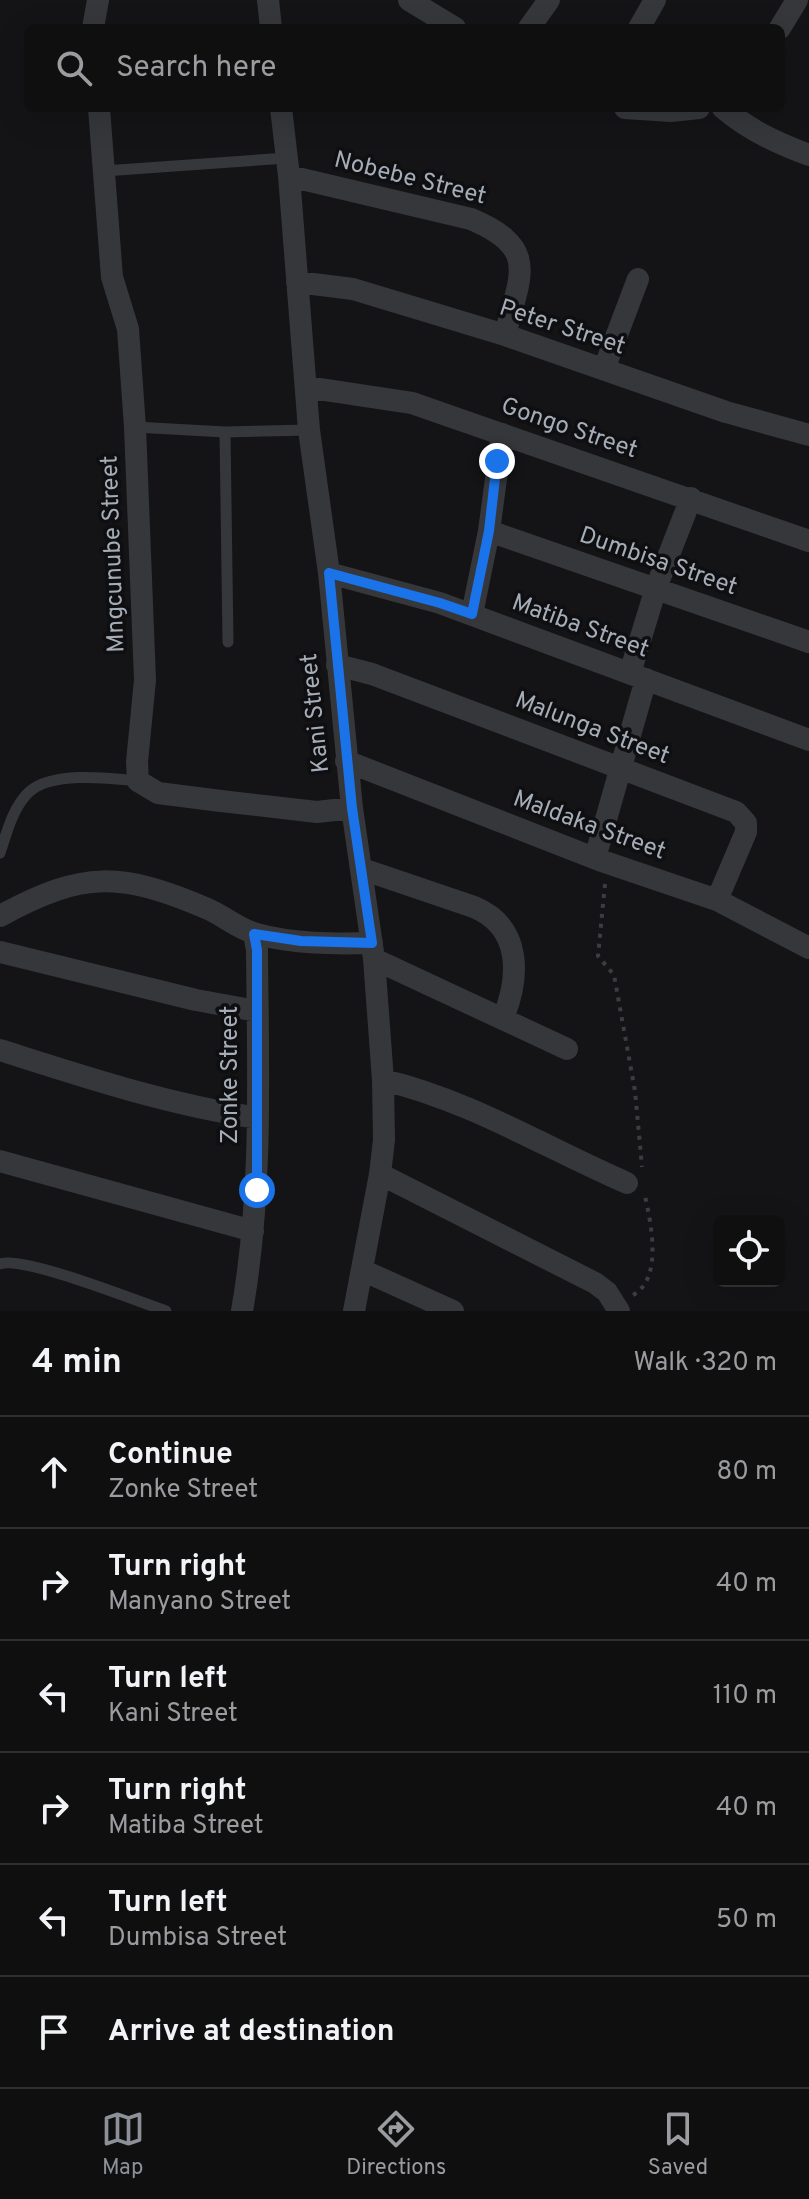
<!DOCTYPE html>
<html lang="en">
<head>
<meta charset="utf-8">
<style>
  :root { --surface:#0f0f10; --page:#181819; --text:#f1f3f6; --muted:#9b9c9f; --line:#2f2f30; --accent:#8c9099 }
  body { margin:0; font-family:Overpass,sans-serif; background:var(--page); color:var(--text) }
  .controls { position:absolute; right:24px; bottom:24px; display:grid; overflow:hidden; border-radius:12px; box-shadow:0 8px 32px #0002 }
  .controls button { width:72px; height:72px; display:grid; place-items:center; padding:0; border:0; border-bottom:2px solid var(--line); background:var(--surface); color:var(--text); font:40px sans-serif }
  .stop { position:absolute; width:24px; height:24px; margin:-18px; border:6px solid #1a73e8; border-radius:50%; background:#fff }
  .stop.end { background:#1a73e8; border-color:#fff; box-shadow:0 2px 8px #0008 }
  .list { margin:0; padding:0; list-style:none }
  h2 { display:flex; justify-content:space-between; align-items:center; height:104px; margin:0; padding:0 32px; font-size:34px }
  h2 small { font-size:26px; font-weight:400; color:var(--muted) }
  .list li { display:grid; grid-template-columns:52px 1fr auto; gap:24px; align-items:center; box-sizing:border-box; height:112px; padding:0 32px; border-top:2px solid var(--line) }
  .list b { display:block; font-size:30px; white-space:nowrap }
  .list p { margin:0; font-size:26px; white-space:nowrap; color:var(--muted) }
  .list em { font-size:26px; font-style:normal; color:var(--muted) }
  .icon { flex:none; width:44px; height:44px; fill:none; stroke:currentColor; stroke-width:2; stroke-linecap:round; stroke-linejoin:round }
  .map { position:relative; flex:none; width:809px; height:1311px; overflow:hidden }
  .search { position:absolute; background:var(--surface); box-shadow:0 8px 32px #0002; left:24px; right:24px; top:24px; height:88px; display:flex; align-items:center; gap:20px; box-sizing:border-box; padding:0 28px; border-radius:12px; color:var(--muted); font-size:30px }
  .sheet { height:776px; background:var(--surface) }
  nav { display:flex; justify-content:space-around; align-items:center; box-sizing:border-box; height:112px; border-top:2px solid var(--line); background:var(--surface); font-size:22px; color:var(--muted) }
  nav a { display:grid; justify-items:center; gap:4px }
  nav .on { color:var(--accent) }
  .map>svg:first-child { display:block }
</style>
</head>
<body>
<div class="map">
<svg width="809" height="1311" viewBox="0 0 809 1311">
  <rect width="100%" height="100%" fill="#141416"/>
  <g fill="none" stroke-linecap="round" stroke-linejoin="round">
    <path stroke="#3a3e42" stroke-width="4" stroke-dasharray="4 6" stroke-linecap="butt" d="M605,884l-7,72 16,19 21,116 7,76
      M633,1295c30,-16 18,-72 12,-99"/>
    <path stroke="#35373b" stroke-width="11" d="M104,171l183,-13
      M135,427l90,5 84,-2
      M225,432l3,210
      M0,853c7,-21 13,-46 29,-61 23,-21 80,-14 109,-11
      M0,1264c22,-9 137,37 166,47"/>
    <path stroke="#35373b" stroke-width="22" d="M268,0l3,28
      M409,0l46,28
      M93,28l5,-28
      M529,28l20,-28
      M639,28l16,-28
      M780,28l17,-28
      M99,108l13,169 16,52 7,98 10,253 -8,82 1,19 20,12 63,8 96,11 35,-4
      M281,108l8,68 20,254 20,143 23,235 22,151 9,121 1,60 -4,34 -26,137
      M625,108l46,3 28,-3
      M723,108c26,22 54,35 86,47
      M289,176l182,43c69,29 49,56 34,116
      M297,282l56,7 152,46 221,77 83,23
      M604,369l34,-90
      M306,387l106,16 397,138
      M489,531l320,111
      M329,573l111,30 369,137
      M472,614l17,-83 13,-97
      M337,665l35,9 364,138 10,11v9l-29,68
      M630,673l26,-85 35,-90
      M346,761l253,99 118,40 92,48
      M595,858l51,-179
      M362,869l112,38c48,20 46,70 29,111
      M0,916c84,-46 121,-44 208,-7 16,7 32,21 49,25 37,10 77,10 115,9
      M0,952l196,48 61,11
      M374,959l193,90
      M0,1050c85,27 169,55 258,68
      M383,1080c86,20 163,68 244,103
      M0,1161l253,70
      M380,1174l215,109 12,9 12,19
      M362,1270l91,41
      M242,1311c21,-120 16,-240 15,-361l-3,-16"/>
  </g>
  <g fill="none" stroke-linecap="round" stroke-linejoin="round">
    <path stroke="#1a73e8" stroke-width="10" d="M257,1190v-240l-3,-16 47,7 71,2 -20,-135 -23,-235 111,30 32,11 17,-83 8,-70"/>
  </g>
  <g text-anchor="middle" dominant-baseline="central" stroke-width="7" stroke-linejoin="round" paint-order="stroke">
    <g font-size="24" fill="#a4adb8" stroke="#0f0f11">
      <text transform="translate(410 179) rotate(14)">Nobebe Street</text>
      <text transform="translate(562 328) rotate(18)">Peter Street</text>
      <text transform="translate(569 429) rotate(19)">Gongo Street</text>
      <text transform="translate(114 554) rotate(-92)">Mngcunube Street</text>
      <text transform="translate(658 562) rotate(19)">Dumbisa Street</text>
      <text transform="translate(580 627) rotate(20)">Matiba Street</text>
      <text transform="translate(316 713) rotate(-96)">Kani Street</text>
      <text transform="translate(592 729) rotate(21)">Malunga Street</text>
      <text transform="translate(589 826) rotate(20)">Maldaka Street</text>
      <text transform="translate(231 1075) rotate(-90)">Zonke Street</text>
    </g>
  </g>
</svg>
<div class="controls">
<button><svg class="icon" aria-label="locate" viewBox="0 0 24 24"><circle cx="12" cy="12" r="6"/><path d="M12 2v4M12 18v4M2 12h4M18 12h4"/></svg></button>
</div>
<div class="stop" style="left:257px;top:1190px"></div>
<div class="stop end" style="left:497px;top:461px"></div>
<div class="search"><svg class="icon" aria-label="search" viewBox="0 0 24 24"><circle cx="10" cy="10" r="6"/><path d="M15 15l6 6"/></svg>Search here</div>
</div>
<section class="sheet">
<h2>4 min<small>Walk · 320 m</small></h2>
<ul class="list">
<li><svg class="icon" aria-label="ahead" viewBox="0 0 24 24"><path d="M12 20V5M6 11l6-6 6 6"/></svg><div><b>Continue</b><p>Zonke Street</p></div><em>80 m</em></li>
<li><svg class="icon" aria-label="right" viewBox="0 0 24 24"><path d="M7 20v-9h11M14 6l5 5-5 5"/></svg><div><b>Turn right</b><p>Manyano Street</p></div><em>40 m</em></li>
<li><svg class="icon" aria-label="left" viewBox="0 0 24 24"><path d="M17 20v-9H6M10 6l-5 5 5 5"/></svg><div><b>Turn left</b><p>Kani Street</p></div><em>110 m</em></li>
<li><svg class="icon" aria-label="right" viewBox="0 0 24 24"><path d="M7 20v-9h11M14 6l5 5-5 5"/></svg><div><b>Turn right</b><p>Matiba Street</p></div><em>40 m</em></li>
<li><svg class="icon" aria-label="left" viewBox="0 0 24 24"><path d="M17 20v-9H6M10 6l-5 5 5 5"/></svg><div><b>Turn left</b><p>Dumbisa Street</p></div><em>50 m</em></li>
<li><svg class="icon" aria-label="arrive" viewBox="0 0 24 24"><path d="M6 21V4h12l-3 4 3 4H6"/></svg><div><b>Arrive at destination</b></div></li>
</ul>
</section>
<nav>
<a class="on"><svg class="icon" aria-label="map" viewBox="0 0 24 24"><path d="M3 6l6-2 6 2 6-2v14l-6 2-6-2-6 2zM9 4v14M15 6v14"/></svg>Map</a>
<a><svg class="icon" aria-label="directions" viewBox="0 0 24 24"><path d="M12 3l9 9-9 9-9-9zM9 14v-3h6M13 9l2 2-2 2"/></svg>Directions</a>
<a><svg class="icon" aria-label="saved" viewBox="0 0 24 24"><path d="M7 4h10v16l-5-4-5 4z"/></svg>Saved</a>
</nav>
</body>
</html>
